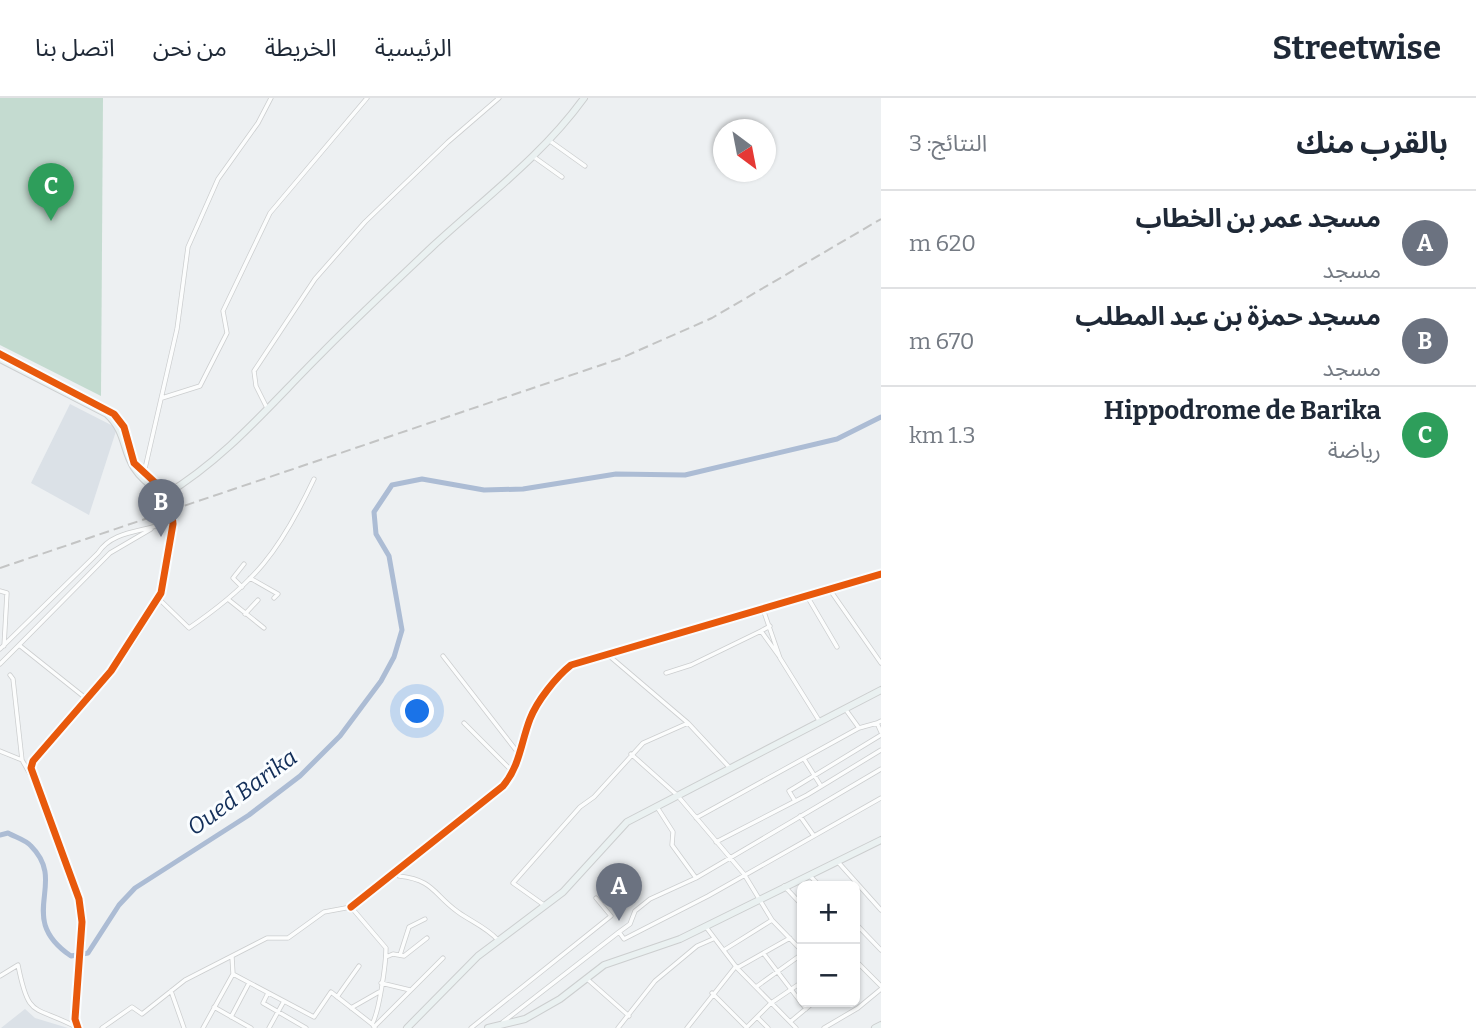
<!DOCTYPE html>
<html lang="ar">
<head>
<meta charset="utf-8">
<style>
  :root { --surface:#fff; --page:#f2f2f3; --text:#1f2937; --muted:#747a83; --line:#e0e1e3; --accent:#7c3aed }
  body { margin:0; font-family:Bitter,"Noto Sans Arabic",serif; background:var(--page); color:var(--text); direction:rtl }
  .controls { position:absolute; right:21px; bottom:21px; display:grid; overflow:hidden; border-radius:10px; box-shadow:0 2px 5px #0004 }
  .controls button { width:63px; height:63px; display:grid; place-items:center; padding:0; border:0; border-bottom:2px solid var(--line); background:var(--surface); color:var(--text); font:35px sans-serif }
  .compass { position:absolute; left:713px; top:21px; width:63px; height:63px; border-radius:50%; background:var(--surface); box-shadow:0 2px 5px #0004; rotate:148deg }
  .you { position:absolute; left:418px; top:614px; width:24px; height:24px; margin:-18px; border:5px solid #fff; border-radius:50%; background:#1a73e8; box-shadow:0 0 0 10px #1a73e833 }
  .badge { display:grid; place-items:center; width:46px; height:46px; border-radius:50%; background:var(--accent); color:#fff; font-size:23px; font-weight:700 }
  .pin { position:absolute; translate:-50% -58px; filter:drop-shadow(0 2px 4px #0008) }
  .pin::after { content:''; position:absolute; top:37px; width:24px; height:21px; background:inherit; clip-path:polygon(0 0,100% 0,50% 100%) }
  .list { margin:0; padding:0; list-style:none }
  h2 { display:flex; justify-content:space-between; align-items:center; height:91px; margin:0; padding:0 28px; font-size:30px }
  h2 small { font-size:23px; font-weight:400; color:var(--muted) }
  .list li { display:grid; grid-template-columns:46px 1fr auto; gap:21px; align-items:center; box-sizing:border-box; height:98px; padding:0 28px; border-top:2px solid var(--line) }
  .list b { display:block; font-size:26px; white-space:nowrap }
  .list p { margin:0; font-size:23px; white-space:nowrap; color:var(--muted) }
  .list em { font-size:23px; font-style:normal; color:var(--muted) }
  .map { position:relative; flex:none; width:881px; height:930px; overflow:hidden; direction:ltr }
  header { display:flex; align-items:center; gap:42px; box-sizing:border-box; height:98px; padding:0 35px; background:var(--surface); border-bottom:2px solid var(--line) }
  header strong { font-size:33px }
  nav { display:flex; gap:38px; margin-inline-start:auto; font-size:24px }
  main { display:flex }
  aside { flex:1; background:var(--surface) }
  .map>svg:first-child { display:block }
</style>
</head>
<body>
<header>
<strong>Streetwise</strong>
<nav><a>الرئيسية</a><a>الخريطة</a><a>من نحن</a><a>اتصل بنا</a></nav>
</header>
<main>
<aside>
<h2>بالقرب منك<small>النتائج: 3</small></h2>
<ul class="list">
<li><span class="badge" style="background:#6b7280">A</span><div><b>مسجد عمر بن الخطاب</b><p>مسجد</p></div><em>620 m</em></li>
<li><span class="badge" style="background:#6b7280">B</span><div><b>مسجد حمزة بن عبد المطلب</b><p>مسجد</p></div><em>670 m</em></li>
<li><span class="badge" style="background:#2e9e5b">C</span><div><b>Hippodrome de Barika</b><p>رياضة</p></div><em>1.3 km</em></li>
</ul>
</aside>
<div class="map">
<svg width="881" height="930" viewBox="0 0 881 930">
  <rect width="100%" height="100%" fill="#edf0f2"/>
  <path fill="#dbe1e7" d="M70,306l47,24 -28,87 -58,-32z
    M25,911l10,9 33,10h-67z"/>
  <path fill="#c4dbd0" d="M0,0h103l-2,298 -101,-51z"/>
  <g fill="none" stroke-linecap="round" stroke-linejoin="round">
    <path stroke="#acbcd4" stroke-width="5" d="M0,737l8,-2c7,4 18,7 23,13 38,38 -17,71 40,110l17,-3 31,-48 16,-17 114,-73 51,-39 40,-40 41,-55 13,-24 8,-27 -13,-74 -13,-22 -2,-22 18,-27 30,-6 62,11 39,-1 93,-15 69,1 152,-36 44,-22"/>
    <g stroke="#cccecf" stroke-width="5">
      <path id="street" d="M550,43l35,25
        M534,59l28,20
        M162,300l38,-12 27,-53 -4,-22 47,-98 97,-115
        M267,310l-11,-22 -2,-15 61,-92 50,-57 83,-80 51,-44
        M144,375l33,-144 11,-82 30,-68 40,-56 13,-25
        M250,480l28,16 -4,4
        M242,489l-9,-9 11,-14
        M830,492l51,73
        M0,493l7,2 -3,53
        M807,498l30,51
        M159,501l30,29c66,-45 91,-77 125,-149
        M229,502l35,28
        M763,511l17,49 40,64
        M245,516l13,-14
        M770,528l-9,5 18,25
        M19,547l91,-92 41,-24
        M0,551l98,-96c16,-25 50,-20 74,-33 7,92 -81,178 -139,241l-2,7 48,131 3,23 -7,97 3,9
        M607,556l81,69 42,45
        M443,558l76,98
        M0,566l19,-19 69,55
        M666,575l25,-8 70,-34
        M10,577l3,4 9,81
        M846,612l13,18
        M881,623l-4,2 4,9
        M464,625l50,50
        M0,653l22,9 8,14
        M631,656l46,41 67,79 28,46 30,31
        M804,661l17,27
        M795,703l-6,-10 92,-56
        M657,709l16,25 -1,13 24,33
        M800,718l14,20
        M696,720l163,-90 18,-5
        M716,744l91,-47 74,-45
        M838,764l43,48
        M393,773l6,5c35,4 34,18 59,36 14,10 28,15 40,28
        M809,777l11,11
        M784,788l18,19
        M544,807l-31,-22 67,-76 14,-10 49,-54 45,-20
        M351,809l152,-121c17,-20 18,-44 27,-67 7,-18 26,-42 41,-54l310,-91
        M855,825l26,27
        M706,829l31,41 59,60
        M619,834l11,-8 5,-13 15,-12 46,-21 185,-109
        M724,852l48,-30
        M764,856l42,55
        M400,857l9,-28 16,-8
        M386,859l7,-3 11,2 23,-18
        M855,862l26,26
        M737,870l53,-30
        M233,876l81,43 17,-25 41,32
        M0,878l18,-11c11,56 16,39 60,63
        M586,880l43,38
        M381,885l29,7
        M756,889l46,-33
        M171,893l13,37
        M268,895l-5,10 43,25
        M712,895l35,35
        M337,899l22,-31
        M214,909l37,21
        M351,910l28,-16
        M231,919l18,-34
        M757,919l11,11
        M503,924l116,-90 5,7 84,-43 173,-98
        M790,924l24,-20
        M374,929l69,-69
        M747,929l24,-24 31,-21
        M102,930l30,-21 10,7 43,-34 82,-42h21l36,-26 27,-5 35,41c0,16 -7,65 -14,76l3,4
        M203,930l30,-54 -1,-17
        M269,930l15,-27
        M471,930l140,-112 -15,-18
        M618,930l37,-47 42,-35 16,-7
        M687,930l49,-62
        M824,930l34,-20 23,-19"/>
    </g>
    <g stroke="#cccecf" stroke-width="8">
      <path id="secondary" d="M0,256l114,60c13,13 11,29 18,45 11,25 41,30 40,61
        M0,261l107,55c27,25 8,49 52,77
        M165,397c61,-37 104,-89 153,-138 37,-38 76,-74 115,-111 52,-48 109,-90 151,-148
        M407,930l71,-72 85,-64 64,-70 254,-132
        M488,930l37,-9 35,-20 44,-34 76,-26 201,-99
        M875,930l6,-3"/>
    </g>
    <use href="#street" stroke="#fcfdfd" stroke-width="3.5"/>
    <use href="#secondary" stroke="#eaf1f1" stroke-width="6"/>
    <path stroke="#c3c4c4" stroke-width="2" stroke-dasharray="10 5" stroke-linecap="butt" d="M0,470l619,-209 93,-41 169,-99"/>
    <g stroke="#fafdff" stroke-width="11">
      <path id="cycleway" d="M0,256l114,60 10,13 10,36 27,25 10,19 2,17 -12,69 -50,78 -78,90 -2,7 48,131 3,23 -7,97 3,9
        M351,809l152,-121c17,-20 18,-44 27,-67 7,-18 26,-42 41,-54l310,-91"/>
    </g>
    <use href="#cycleway" stroke="#e8590c" stroke-width="7"/>
  </g>
  <g text-anchor="middle" dominant-baseline="central" stroke-width="6" stroke-linejoin="round" paint-order="stroke">
    <g font-size="23" font-style="italic" fill="#112d58" stroke="#fafdff">
      <text transform="translate(242 694) rotate(-36)">Oued Barika</text>
    </g>
  </g>
</svg>
<div class="controls">
<button>+</button>
<button>−</button>
</div>
<svg class="compass" viewBox="-18 -18 36 36"><path d="M0-13l5 13h-10z" fill="#e53935"/><path d="M0 13l5-13h-10z" fill="#747a83"/></svg>
<div class="you"></div>
<div class="pin badge" style="left:619px;top:823px;background:#6b7280">A</div>
<div class="pin badge" style="left:161px;top:439px;background:#6b7280">B</div>
<div class="pin badge" style="left:51px;top:123px;background:#2e9e5b">C</div>
</div>
</main>
</body>
</html>
